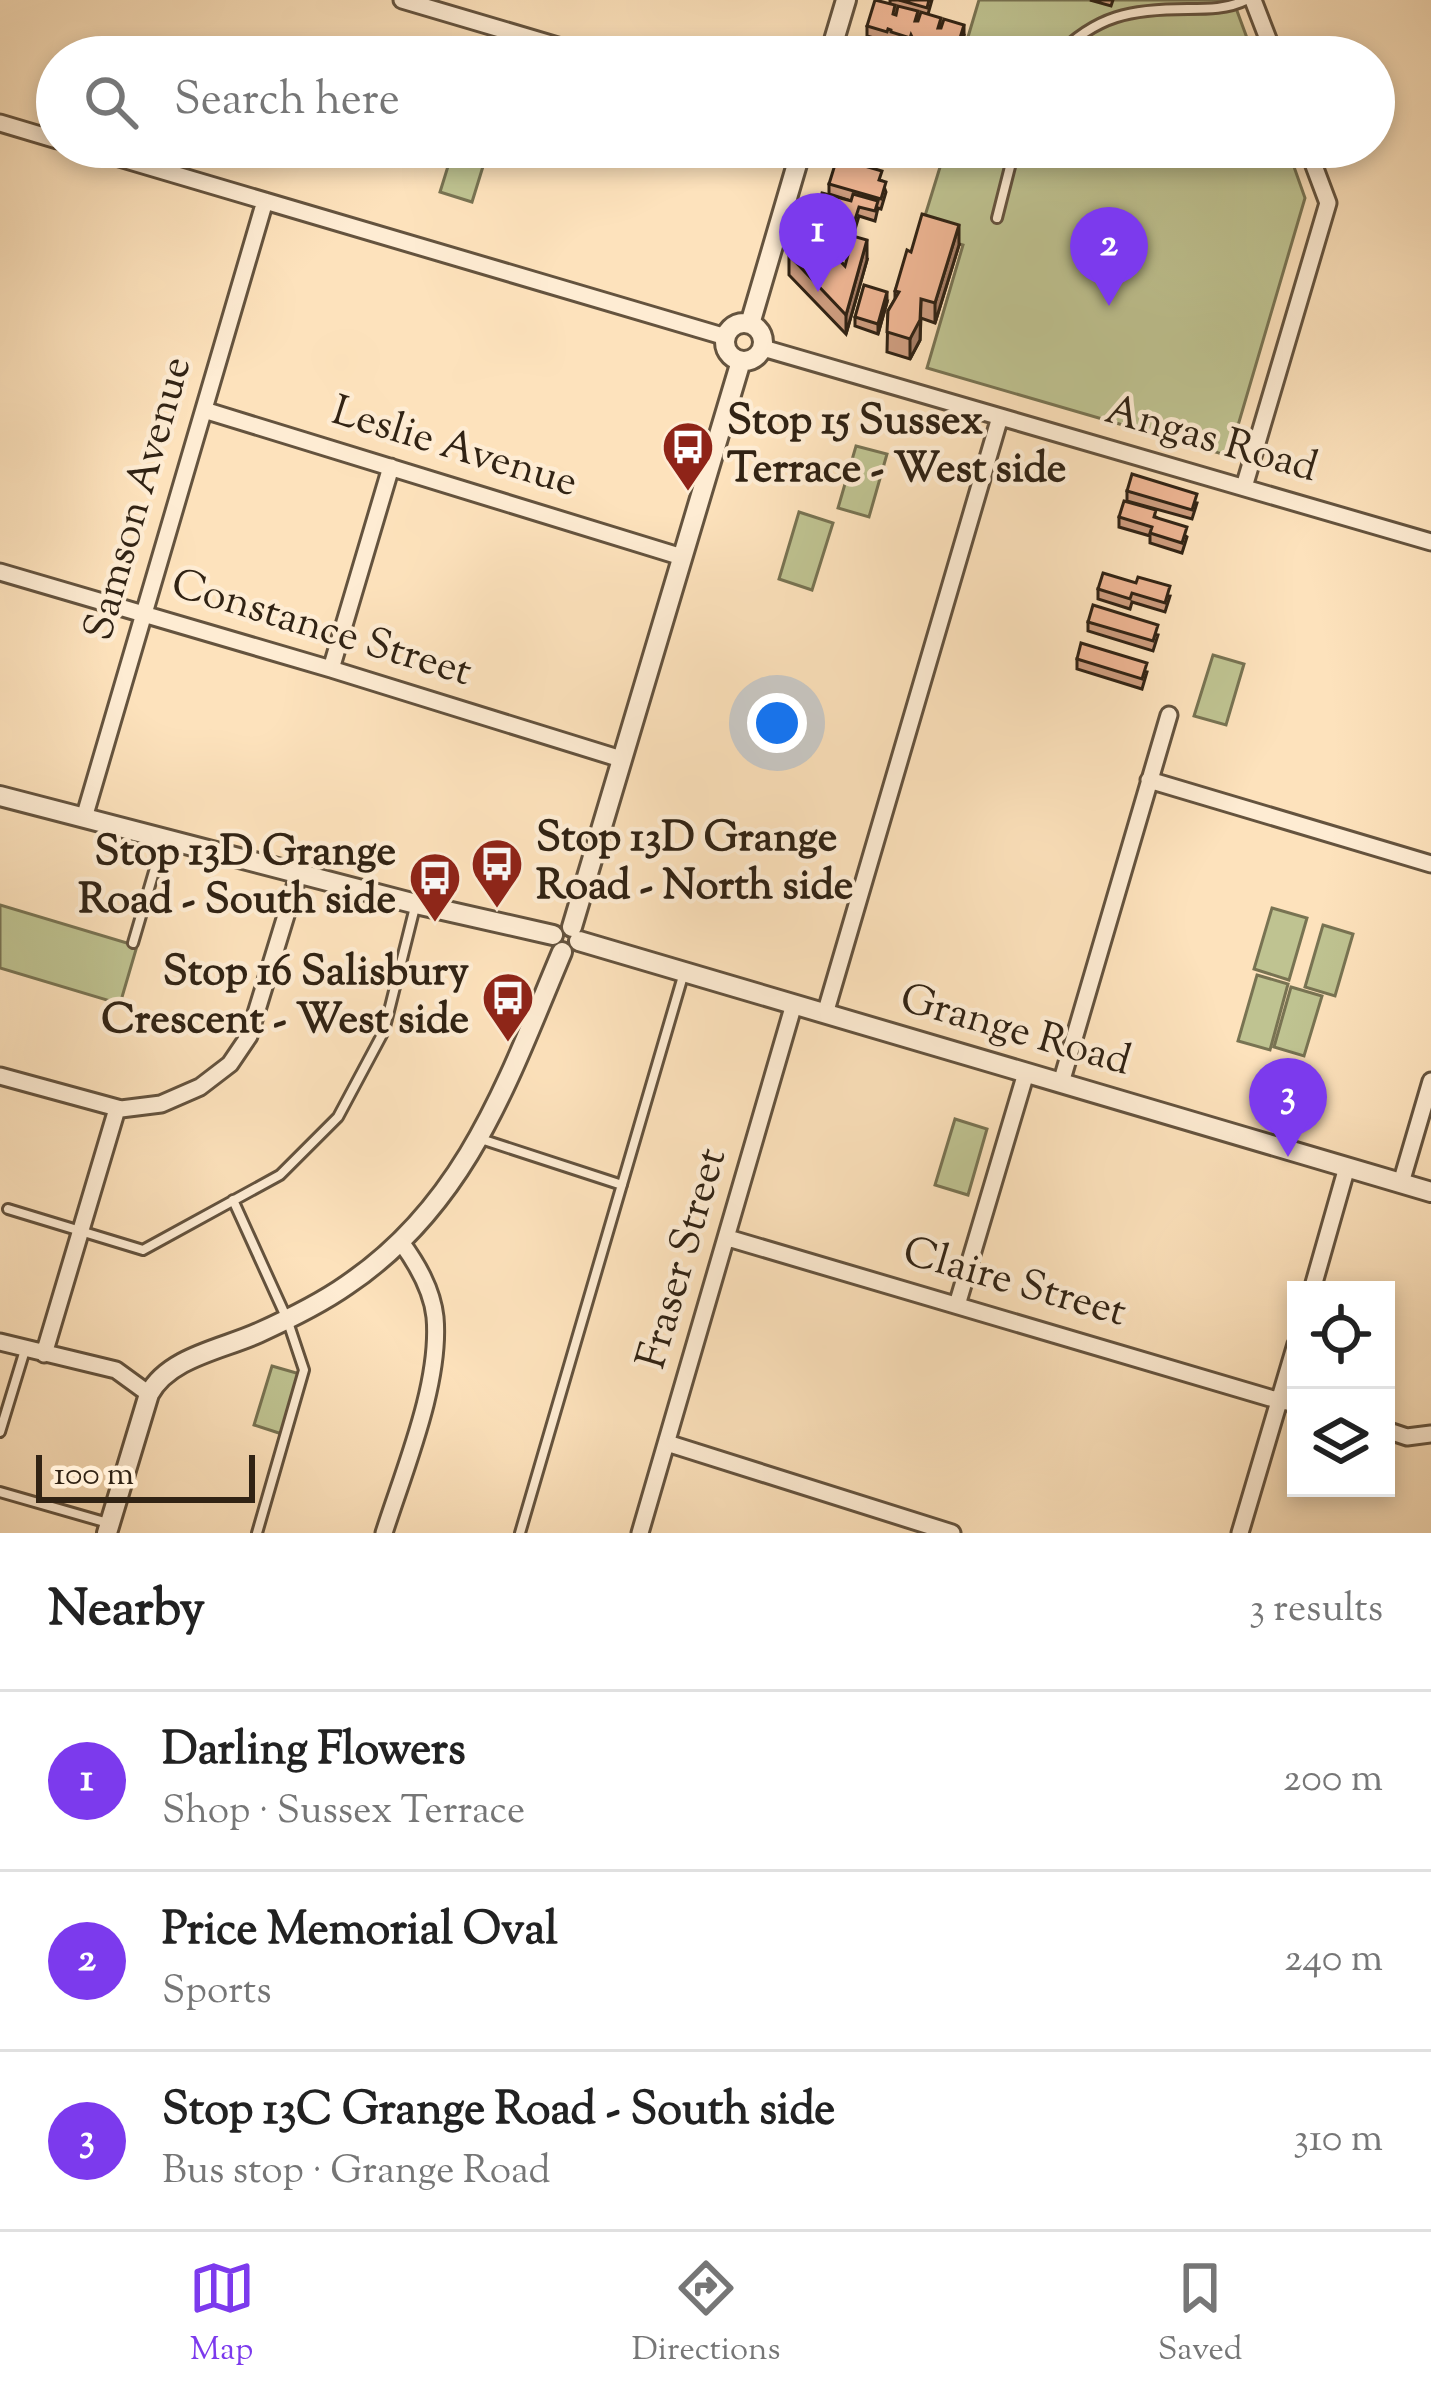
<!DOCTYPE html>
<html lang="en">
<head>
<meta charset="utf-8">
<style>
  :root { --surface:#fff; --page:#f6f6f6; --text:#222; --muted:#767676; --line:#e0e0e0; --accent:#7c3aed }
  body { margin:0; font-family:"Sorts Mill Goudy",serif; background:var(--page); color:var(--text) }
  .controls { position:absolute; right:36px; bottom:36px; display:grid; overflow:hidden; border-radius:0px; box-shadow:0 6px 18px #0003 }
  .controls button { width:108px; height:108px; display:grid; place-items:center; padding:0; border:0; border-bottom:3px solid var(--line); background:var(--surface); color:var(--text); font:60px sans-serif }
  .scale { position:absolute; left:36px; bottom:30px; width:219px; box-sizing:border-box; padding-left:12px; border:6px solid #312314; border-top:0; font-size:33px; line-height:42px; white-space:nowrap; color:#312314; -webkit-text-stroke:9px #feecd3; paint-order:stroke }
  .you { position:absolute; left:777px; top:723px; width:42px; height:42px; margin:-30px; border:9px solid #fff; border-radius:50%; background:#1a73e8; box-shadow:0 0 0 18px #1a73e833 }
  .badge { display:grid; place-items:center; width:78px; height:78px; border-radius:50%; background:var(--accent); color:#fff; font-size:39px; font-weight:700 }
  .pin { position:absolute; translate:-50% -99px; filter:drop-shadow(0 3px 6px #0008) }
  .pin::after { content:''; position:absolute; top:63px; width:42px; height:36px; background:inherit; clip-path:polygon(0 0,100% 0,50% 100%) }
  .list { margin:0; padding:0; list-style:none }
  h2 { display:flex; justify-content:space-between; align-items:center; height:156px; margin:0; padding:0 48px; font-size:51px }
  h2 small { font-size:39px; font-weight:400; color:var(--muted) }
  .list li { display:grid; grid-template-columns:78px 1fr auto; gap:36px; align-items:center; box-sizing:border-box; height:180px; padding:0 48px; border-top:3px solid var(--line) }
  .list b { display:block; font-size:45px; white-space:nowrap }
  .list p { margin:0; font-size:39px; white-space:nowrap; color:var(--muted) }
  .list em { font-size:39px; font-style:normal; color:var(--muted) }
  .icon { flex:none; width:66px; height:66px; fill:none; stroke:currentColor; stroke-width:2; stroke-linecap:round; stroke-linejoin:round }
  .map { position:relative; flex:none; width:1431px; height:1533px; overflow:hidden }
  .search { position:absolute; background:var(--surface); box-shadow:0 6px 18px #0003; left:36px; right:36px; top:36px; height:132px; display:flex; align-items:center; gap:30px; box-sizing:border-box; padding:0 42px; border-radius:66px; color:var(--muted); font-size:45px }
  .sheet { height:696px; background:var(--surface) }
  nav { display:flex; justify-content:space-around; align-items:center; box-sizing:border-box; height:168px; border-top:3px solid var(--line); background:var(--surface); font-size:33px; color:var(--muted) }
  nav a { display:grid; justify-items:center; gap:6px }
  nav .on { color:var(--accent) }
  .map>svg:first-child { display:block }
</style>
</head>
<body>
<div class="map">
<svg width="1431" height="1533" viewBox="0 0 1431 1533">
  <rect width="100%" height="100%" fill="#fde2bc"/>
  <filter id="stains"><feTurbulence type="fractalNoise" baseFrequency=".00167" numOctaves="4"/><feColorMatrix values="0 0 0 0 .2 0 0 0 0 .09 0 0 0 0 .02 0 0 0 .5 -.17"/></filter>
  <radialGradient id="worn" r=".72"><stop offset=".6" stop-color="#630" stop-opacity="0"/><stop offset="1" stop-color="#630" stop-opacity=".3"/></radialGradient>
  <path fill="#bfc391" stroke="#787352" stroke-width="3" d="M979,0h254l21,57h-292z
    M454,147h35l-17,55 -32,-10z
    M936,147h351l18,51 -76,258 -302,-88 36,-123 -43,-13 25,-81z
    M856,446l31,8 -18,63 -31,-9z
    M799,512l34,11 -21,67 -33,-11z
    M1213,655l31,9 -18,61 -32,-9z
    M0,905l137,41 -17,58 -120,-36z
    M1272,908l35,10 -18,62 -35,-11z
    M1323,925l30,9 -18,62 -30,-9z
    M1257,975l31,9 -18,66 -32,-9z
    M1291,987l31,9 -18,60 -30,-9z
    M955,1119l32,10 -19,66 -33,-10z
    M272,1366l28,8 -18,60 -28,-9z"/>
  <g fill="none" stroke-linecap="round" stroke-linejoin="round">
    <g stroke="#64533e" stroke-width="14">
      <path id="service" d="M1056,57c40,-42 76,-48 132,-48 20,0 40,0 58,-9
        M997,218l18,-71
        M133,943l30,-102
        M481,1139l141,46
        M233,1200l54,119 17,51 -47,163
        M8,1209l135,41 137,-75 58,-58 46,-86 31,-124
        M0,1432l25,-82
        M0,1492l108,31
        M520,1533l163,-557"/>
    </g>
    <g stroke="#64533e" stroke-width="21">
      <path id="minor" d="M402,0l193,57
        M1253,0l22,57
        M0,123l57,17
        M82,147l644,190
        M763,348l668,194
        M204,410l478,147
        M1244,487l84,-284 -21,-56
        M0,572l331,97 290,90
        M331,669l60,-202
        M1149,780l282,84
        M84,818l181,-617
        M825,1014l175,-597
        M0,1076l121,33 40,-5 39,-17 30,-23 19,-28 50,-163
        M1061,1083l108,-368
        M1401,1183l30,-102
        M728,1238l542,160 26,6
        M1312,1290l35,-123
        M957,1305l69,-232
        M0,1342l116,28 33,24
        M44,1354l73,-245
        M1386,1430l21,7 24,-3
        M667,1443l285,90
        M384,1533c20,-63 57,-150 51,-216 -3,-28 -18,-53 -34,-75
        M640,1533l154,-529
        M1240,1533l56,-189"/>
    </g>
    <g stroke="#64533e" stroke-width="24">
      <path id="tertiary" d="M829,57l17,-57
        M725 342a19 19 0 1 1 38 0a19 19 0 1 1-38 0Z
        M750,324l52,-177
        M0,796l416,108 137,31
        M572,927l169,-566
        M579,941l852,251
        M107,1533l42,-139c20,-37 74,-45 109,-61 31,-14 62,-29 89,-48 120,-81 161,-205 215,-333"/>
    </g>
    <use href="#service" stroke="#feecd3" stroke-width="8"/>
    <use href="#minor" stroke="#feecd3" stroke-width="15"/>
    <use href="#tertiary" stroke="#feecd3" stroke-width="18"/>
  </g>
  <path fill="#cd9c7e" stroke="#312314" stroke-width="3" d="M890,0h42l-4,14 13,14 23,7 -7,22h-16l-5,-1v-4h-2l-1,3 -20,-6 -2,-4 -1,3 -19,-6v-3h-3l-1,3 -20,-6v-10l23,-22z
    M1090,0h23l-2,6z
    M847,147h44l-1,4 -11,-3 -4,16 -28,-7z
    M882,181l4,11 -5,17 -3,-1 -3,13 -16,-5 -6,20 -37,-11v-10l35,-14 -22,-7v-10z
    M959,245l-24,78 -14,-5 -1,22 -10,19 -23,-7 1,-41 7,-12v-8l16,-39z
    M830,250l15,16 22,-6 -21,74 -57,-59v-20z
    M887,302l-9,32 -23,-8v-9z
    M1127,491l70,12 -5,16 -65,-18z
    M1119,517h37l31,20 -5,16 -32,-10v-7l-31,-9z
    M1098,589l72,7 -5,16 -33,-10 -2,7 -32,-10z
    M1088,622l70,13 -5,16 -65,-20z
    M1077,659l70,13 -5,17 -65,-20z"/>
  <path fill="#a77f67" stroke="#312314" stroke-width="3" d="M964,25v10l-8,22v-6z
    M959,225v20l-24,78v-20z
    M867,240v20l-21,74v-19z
    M887,292v10l-9,32v-10z
    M921,299l-1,41 -10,19v-20z"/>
  <path fill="#eeb593" stroke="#312314" stroke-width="3" d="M875,0l20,5 -2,9 3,1 2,-9 20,5 -3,10h3l3,-9 20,6 -3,10h3l3,-9 20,6 -8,26 -20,-5 1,-3 -3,-1 -1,3 -20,-6 -2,-4 -1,3 -19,-6v-2l-3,-1 -1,3 -20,-6z
    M899,0h30l-2,8z
    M869,42l50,15h-55z
    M848,147h29l-2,8z
    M837,158l45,13 -3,9 7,2 -5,17 -52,-15z
    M822,193l29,8 2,-7 25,7 -3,10 -16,-4 -6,19 -37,-11z
    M922,214l37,11 -24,78 -14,-4 -1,21 -10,19 -23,-7 1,-21 11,-19 -4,-1 12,-41 4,2z
    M799,220l31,9 -5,17 20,20 8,-30 14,4 -21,75 -57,-60z
    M864,285l23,7 -9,32 -23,-7z
    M1132,474l65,20 -5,16 -65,-19z
    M1124,501l32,9 -2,7 33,10 -5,16 -32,-10 2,-6 -33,-10z
    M1103,573l33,10 2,-6 32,9 -5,17 -33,-10 -2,6 -32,-10z
    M1093,605l65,20 -5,16 -65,-19z
    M1081,643l66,20 -5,16 -65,-20z"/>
  <defs>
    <g id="bus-pin" transform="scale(2.7)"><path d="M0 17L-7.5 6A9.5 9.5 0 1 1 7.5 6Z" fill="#8f2418" stroke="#feecd3"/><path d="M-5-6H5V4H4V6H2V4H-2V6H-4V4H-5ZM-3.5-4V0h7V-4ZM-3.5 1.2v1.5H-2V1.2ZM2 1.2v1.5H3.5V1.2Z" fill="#fff"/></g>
  </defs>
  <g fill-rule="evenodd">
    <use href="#bus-pin" x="688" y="447"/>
    <use href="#bus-pin" x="497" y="864"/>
    <use href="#bus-pin" x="435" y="878"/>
    <use href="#bus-pin" x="508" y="998"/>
  </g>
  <g text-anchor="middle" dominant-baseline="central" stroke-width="9" stroke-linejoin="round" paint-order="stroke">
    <g font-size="42" font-weight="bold" fill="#312314" stroke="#feecd3" text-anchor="start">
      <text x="727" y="423">Stop 15 Sussex<tspan x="727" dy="48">Terrace - West side</tspan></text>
      <text x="536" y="840">Stop 13D Grange<tspan x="536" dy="48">Road - North side</tspan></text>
      <text x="396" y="854" text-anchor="end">Stop 13D Grange<tspan x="396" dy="48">Road - South side</tspan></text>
      <text x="469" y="974" text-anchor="end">Stop 16 Salisbury<tspan x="469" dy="48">Crescent - West side</tspan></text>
    </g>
    <g font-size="42" fill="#312314" stroke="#feecd3">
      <text transform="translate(1211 441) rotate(16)">Angas Road</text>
      <text transform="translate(454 449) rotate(17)">Leslie Avenue</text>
      <text transform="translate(140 499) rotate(-74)">Samson Avenue</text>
      <text transform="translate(321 630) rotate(17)">Constance Street</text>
      <text transform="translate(1015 1032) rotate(16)">Grange Road</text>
      <text transform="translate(684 1259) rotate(-74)">Fraser Street</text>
      <text transform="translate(1014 1284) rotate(16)">Claire Street</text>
    </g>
  </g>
  <rect width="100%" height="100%" filter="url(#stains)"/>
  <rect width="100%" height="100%" fill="url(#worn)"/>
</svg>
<div class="controls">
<button><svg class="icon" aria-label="locate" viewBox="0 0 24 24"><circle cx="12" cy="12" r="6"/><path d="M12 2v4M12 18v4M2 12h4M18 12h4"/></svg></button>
<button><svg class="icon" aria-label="layers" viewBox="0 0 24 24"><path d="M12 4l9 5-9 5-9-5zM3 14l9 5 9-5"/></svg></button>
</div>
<div class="scale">100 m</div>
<div class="you"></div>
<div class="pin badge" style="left:818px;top:292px">1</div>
<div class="pin badge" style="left:1109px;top:306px">2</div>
<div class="pin badge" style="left:1288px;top:1157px">3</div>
<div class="search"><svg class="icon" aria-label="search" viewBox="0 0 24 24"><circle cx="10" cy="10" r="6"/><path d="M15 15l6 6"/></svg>Search here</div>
</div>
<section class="sheet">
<h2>Nearby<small>3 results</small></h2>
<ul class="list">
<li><span class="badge">1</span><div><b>Darling Flowers</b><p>Shop · Sussex Terrace</p></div><em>200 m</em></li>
<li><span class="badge">2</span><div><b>Price Memorial Oval</b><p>Sports</p></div><em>240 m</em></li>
<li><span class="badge">3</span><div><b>Stop 13C Grange Road - South side</b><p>Bus stop · Grange Road</p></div><em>310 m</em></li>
</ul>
</section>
<nav>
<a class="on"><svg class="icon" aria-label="map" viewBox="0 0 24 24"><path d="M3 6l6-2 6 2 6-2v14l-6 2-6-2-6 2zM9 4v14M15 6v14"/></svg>Map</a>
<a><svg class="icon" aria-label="directions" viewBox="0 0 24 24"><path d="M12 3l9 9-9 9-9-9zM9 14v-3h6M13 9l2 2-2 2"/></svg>Directions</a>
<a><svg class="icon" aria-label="saved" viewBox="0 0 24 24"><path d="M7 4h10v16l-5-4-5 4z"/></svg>Saved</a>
</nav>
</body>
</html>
